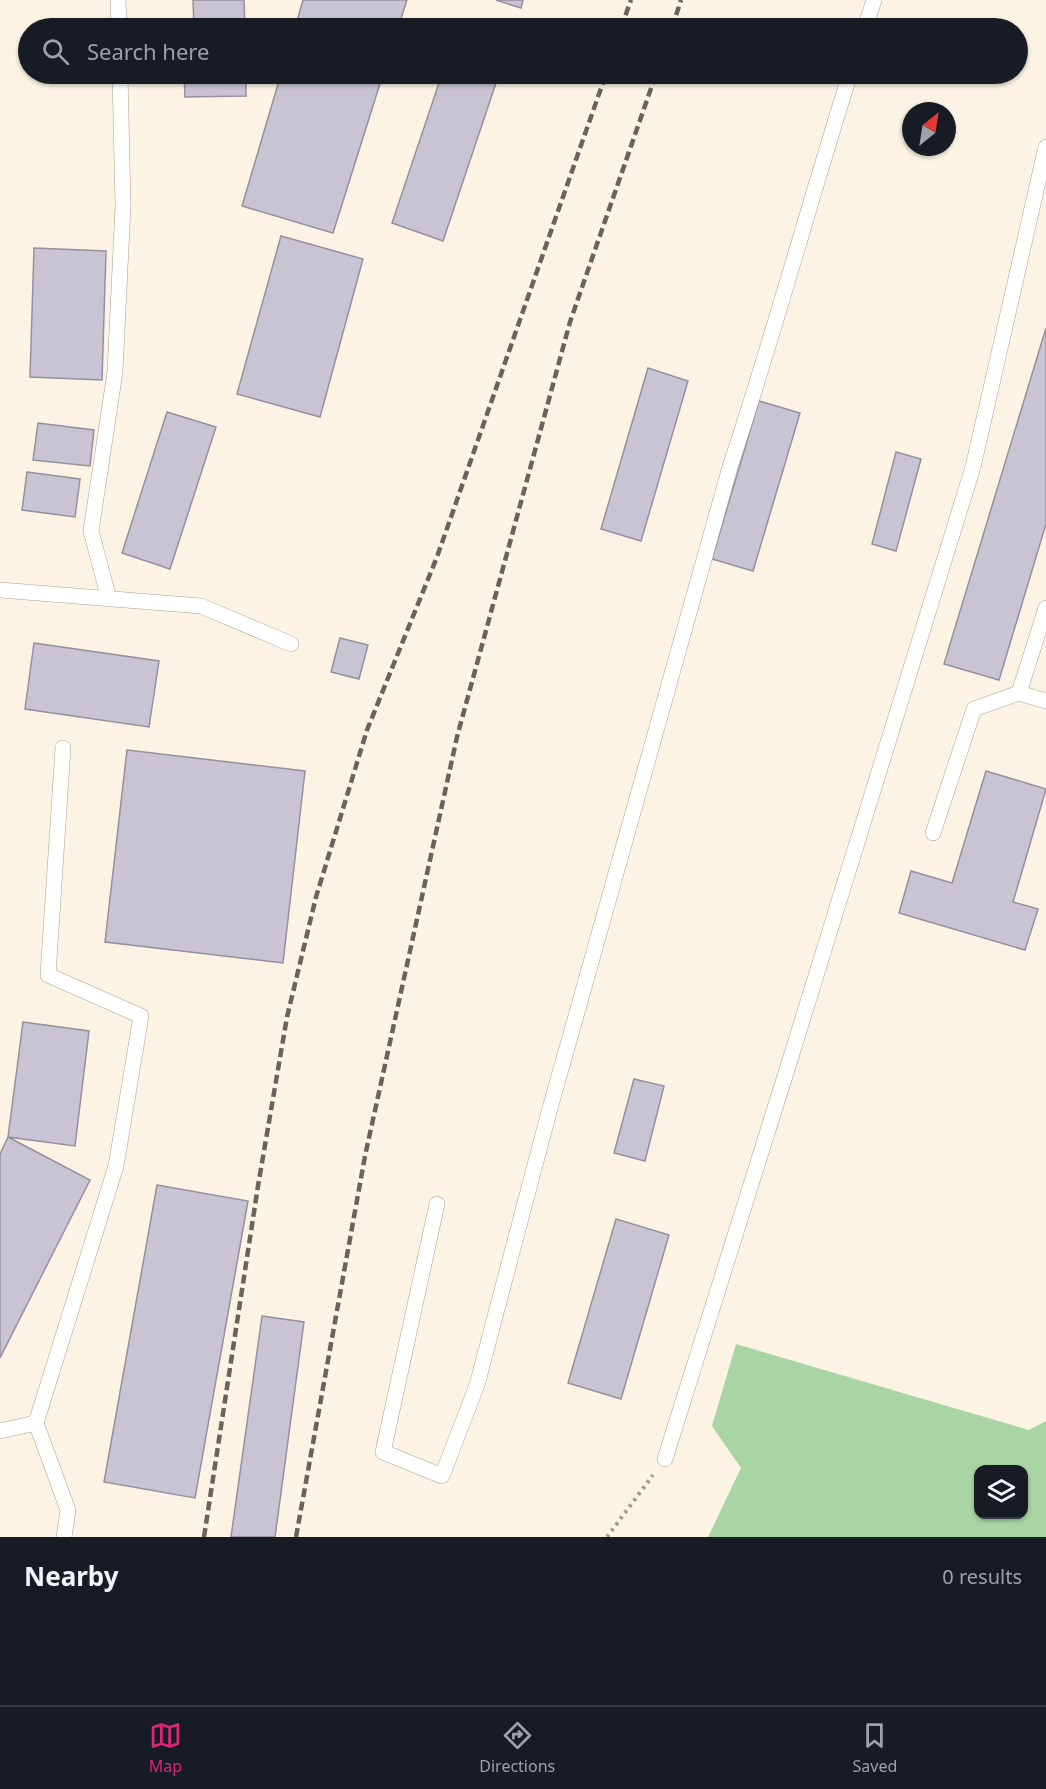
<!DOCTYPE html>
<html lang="en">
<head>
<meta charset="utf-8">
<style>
  :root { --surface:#171b24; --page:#242831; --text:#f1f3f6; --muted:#9ea1a6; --line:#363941; --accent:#db2777 }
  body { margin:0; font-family:"Noto Sans",sans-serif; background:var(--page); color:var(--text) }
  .controls { position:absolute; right:18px; bottom:18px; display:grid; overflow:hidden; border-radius:12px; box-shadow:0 2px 4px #0004 }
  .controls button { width:54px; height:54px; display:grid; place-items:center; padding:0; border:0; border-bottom:2px solid var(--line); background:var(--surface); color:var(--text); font:30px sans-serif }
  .compass { position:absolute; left:902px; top:102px; width:54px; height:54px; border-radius:50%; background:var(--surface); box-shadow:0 2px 4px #0004; rotate:30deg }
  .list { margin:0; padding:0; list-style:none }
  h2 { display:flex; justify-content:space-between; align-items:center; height:78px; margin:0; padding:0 24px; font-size:26px }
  h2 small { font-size:20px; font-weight:400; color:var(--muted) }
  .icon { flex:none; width:33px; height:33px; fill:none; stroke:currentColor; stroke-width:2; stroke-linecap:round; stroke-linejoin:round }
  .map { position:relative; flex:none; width:1046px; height:1537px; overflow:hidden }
  .search { position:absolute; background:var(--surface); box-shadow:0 2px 4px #0004; left:18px; right:18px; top:18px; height:66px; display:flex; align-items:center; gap:15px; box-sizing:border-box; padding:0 21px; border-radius:33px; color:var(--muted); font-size:22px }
  .sheet { height:168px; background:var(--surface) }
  nav { display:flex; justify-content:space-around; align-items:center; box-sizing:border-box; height:84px; border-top:2px solid var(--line); background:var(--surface); font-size:16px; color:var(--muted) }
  nav a { display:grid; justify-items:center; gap:3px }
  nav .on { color:var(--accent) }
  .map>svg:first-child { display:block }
</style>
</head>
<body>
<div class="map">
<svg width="1046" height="1537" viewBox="0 0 1046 1537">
  <rect width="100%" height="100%" fill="#fcf3e4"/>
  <path fill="#a9d5a4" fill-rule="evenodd" d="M736,1344l293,86 17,-9v116h-338l33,-69 -29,-42zM978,1470h46v44h-46z"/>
  <path fill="#c9c4d3" stroke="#96909e" stroke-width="1.5" d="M193,0h51l1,28h-51z
    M303,0h104l-9,28h-103z
    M496,0h27l-2,8z
    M461,19l27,9h-30z
    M184,74h62v22l-61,1z
    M281,74h102l-50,159 -91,-27z
    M442,74h57l-56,167 -51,-18z
    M281,236l82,23 -43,158 -83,-23z
    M34,248l72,3 -4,129 -72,-3z
    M1046,328v196l-47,156 -55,-16z
    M648,368l40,13 -47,160 -40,-12z
    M759,401l41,12 -47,158 -41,-12z
    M167,412l49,15 -46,142 -48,-16z
    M38,423l56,7 -4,36 -57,-6z
    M896,452l25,7 -25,92 -24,-7z
    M27,472l53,7 -5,38 -53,-7z
    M340,638l28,7 -9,34 -28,-7z
    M34,643l125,18 -10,66 -124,-18z
    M127,750l178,21 -22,192 -178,-21z
    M986,771l60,18 -33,113 25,7 -13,41 -126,-37 12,-42 41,12z
    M23,1022l66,9 -14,115 -67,-9z
    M634,1079l30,7 -19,75 -31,-8z
    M8,1137l82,43 -90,178v-204z
    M157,1185l91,16 -53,297 -91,-16z
    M616,1219l53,16 -48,164 -53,-16z
    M262,1316l42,6 -29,215h-44z"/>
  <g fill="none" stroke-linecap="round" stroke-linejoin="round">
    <g stroke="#a9a194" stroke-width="16">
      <path id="lane" d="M118,0l1,28
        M865,28l9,-28
        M0,590l201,16 90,38
        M109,599l-18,-68 24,-159 8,-166 -3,-132
        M1019,693l27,8
        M933,833l41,-124 45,-16 27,-85
        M437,1204l-54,248 59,24 35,-91 72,-273 181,-645c43,-130 79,-263 120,-393
        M36,1423l32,87 -4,27
        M0,1431l36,-8 80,-257 25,-150 -93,-41 15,-227
        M665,1459l125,-399 183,-593 73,-320"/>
    </g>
    <path stroke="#a09a8f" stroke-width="4" stroke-dasharray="3 4.5" stroke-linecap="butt" d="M607,1537l46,-62"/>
    <use href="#lane" stroke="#fff" stroke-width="15"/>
    <path stroke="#68635b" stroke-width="4.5" stroke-dasharray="9 4.5" stroke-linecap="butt" d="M621,28l10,-28
      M672,28l9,-28
      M204,1537l54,-351 29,-169 29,-120 51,-167 70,-173 169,-483
      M296,1537l69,-381 92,-419 113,-415 86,-248"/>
  </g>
</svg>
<div class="controls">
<button><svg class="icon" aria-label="layers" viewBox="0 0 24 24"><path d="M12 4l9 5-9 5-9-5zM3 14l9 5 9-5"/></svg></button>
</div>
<svg class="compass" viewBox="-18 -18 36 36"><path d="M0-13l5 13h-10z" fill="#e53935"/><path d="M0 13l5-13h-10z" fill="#9ea1a6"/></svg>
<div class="search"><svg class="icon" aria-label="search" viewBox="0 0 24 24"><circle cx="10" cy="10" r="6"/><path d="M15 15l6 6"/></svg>Search here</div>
</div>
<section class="sheet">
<h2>Nearby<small>0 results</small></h2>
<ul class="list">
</ul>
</section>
<nav>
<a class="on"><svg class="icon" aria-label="map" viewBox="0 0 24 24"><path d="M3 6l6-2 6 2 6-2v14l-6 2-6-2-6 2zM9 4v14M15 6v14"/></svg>Map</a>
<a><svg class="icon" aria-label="directions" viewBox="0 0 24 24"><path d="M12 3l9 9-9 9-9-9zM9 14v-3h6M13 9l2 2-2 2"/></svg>Directions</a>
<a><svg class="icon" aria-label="saved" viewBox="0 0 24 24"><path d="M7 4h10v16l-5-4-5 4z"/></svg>Saved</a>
</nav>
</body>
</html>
